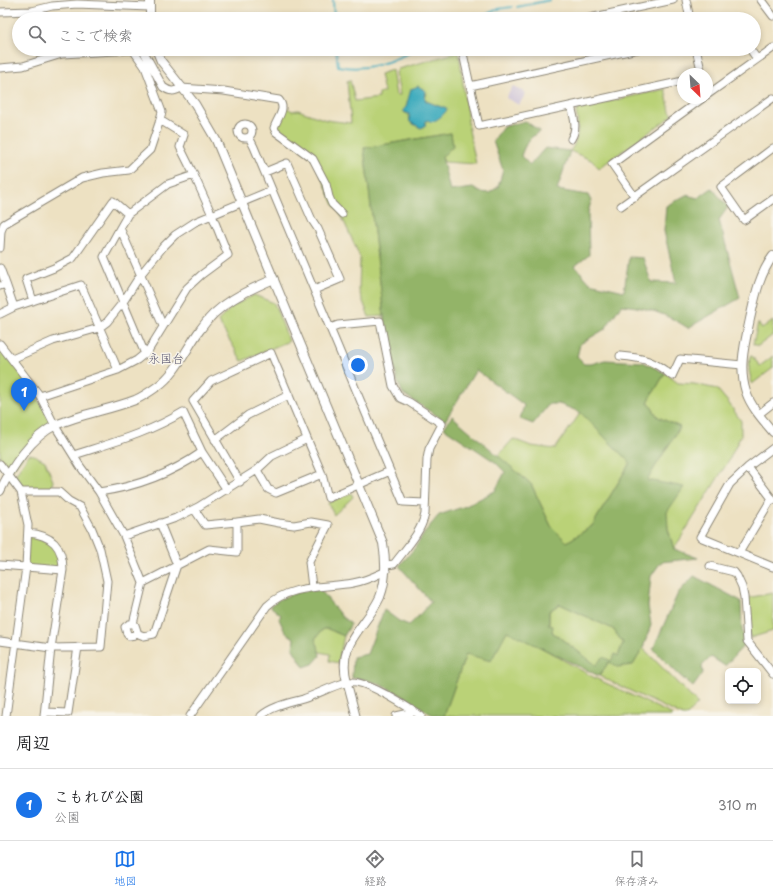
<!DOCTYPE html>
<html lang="ja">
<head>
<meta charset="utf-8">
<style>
  :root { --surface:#fff; --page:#f2f2f2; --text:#202124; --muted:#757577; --line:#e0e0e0; --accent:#1a73e8 }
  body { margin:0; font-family:"Playpen Sans","Klee One",sans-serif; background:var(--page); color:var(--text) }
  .controls { position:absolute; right:12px; bottom:12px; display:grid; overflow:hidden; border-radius:6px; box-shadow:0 2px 6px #0003 }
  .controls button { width:36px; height:36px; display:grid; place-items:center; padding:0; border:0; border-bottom:1px solid var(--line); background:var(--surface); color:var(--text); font:20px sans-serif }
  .compass { position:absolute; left:677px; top:68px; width:36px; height:36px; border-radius:50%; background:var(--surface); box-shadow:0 2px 6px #0003; rotate:155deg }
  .you { position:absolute; left:358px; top:365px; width:14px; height:14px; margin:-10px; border:3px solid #fff; border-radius:50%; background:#1a73e8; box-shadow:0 0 0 6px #1a73e833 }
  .badge { display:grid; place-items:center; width:26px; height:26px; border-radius:50%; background:var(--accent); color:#fff; font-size:13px; font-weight:700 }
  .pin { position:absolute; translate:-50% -33px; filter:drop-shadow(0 1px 2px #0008) }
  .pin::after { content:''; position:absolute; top:21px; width:14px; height:12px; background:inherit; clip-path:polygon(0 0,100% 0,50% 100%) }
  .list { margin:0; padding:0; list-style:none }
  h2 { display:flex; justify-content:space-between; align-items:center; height:52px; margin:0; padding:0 16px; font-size:17px }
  h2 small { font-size:13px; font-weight:400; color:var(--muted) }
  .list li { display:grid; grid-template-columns:26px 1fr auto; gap:12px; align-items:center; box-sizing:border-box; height:72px; padding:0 16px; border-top:1px solid var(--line) }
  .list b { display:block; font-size:15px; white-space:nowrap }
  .list p { margin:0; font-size:13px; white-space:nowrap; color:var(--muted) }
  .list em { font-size:13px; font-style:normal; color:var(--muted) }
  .icon { flex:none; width:22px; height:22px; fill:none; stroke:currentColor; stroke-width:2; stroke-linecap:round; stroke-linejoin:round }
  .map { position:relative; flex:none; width:773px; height:716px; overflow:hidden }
  .search { position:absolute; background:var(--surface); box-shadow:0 2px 6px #0003; left:12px; right:12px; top:12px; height:44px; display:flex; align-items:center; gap:10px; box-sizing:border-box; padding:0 14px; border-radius:22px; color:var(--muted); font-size:15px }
  .sheet { height:124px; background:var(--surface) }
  nav { display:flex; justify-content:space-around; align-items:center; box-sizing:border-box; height:56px; border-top:1px solid var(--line); background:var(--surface); font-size:11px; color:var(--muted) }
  nav a { display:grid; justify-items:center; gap:2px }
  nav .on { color:var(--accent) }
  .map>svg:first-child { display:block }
</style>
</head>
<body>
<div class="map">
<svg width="773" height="716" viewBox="0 0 773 716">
  <rect width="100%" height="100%" fill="#f7f3e8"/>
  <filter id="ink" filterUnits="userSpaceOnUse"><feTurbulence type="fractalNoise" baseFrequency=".025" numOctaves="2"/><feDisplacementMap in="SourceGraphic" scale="8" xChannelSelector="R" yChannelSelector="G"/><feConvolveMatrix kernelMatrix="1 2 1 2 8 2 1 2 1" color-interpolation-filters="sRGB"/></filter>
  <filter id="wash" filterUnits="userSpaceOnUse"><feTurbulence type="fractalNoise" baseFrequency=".012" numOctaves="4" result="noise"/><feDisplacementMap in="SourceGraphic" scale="16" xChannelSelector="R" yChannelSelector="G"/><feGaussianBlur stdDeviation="0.9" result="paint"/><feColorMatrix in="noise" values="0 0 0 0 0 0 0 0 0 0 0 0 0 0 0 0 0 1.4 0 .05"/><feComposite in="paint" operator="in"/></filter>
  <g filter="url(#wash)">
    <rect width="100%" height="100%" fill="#ede1c2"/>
    <path fill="#cabfd6" d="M513,86l13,7 -7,12 -13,-7z"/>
    <path fill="#bad277" stroke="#727e51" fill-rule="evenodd" d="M459,52l10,78 7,34 -32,-2 -2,-5 10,-11 -1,-13 -87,15 20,168 -15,1 -10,-26 1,-34 -18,-40 -8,-12 -20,-46 -38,-29 7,-25 9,6 6,-1 28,10 25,3 -4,-42 3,-1 5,21 24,-3v-5l5,-1 -4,-18 12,-4 4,25h4l-4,-22 2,-4zM427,93l-2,6 1,2 15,6 -13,13h-2l-5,8 -11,-6 -1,-8 -4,-1 -2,-3 3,-3z
      M665,89l5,22 3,4 -74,53 -8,-8 -21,-9c9,-11 9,-26 6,-39l3,-4z
      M254,295l20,8 15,38 -47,20 -24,-40 15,-15z
      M773,321v14l-15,11 -5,-2 5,-21 4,6z
      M0,344l12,15 43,67 -18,12 -29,38 -8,-12z
      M750,356h2l8,10 13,-10v12l-21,16 -3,-14z
      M665,373l13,10 16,1 23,5 11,13 13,19v14l-12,25 -55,89 -6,-20 -2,-17 -20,-32 34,-52 -22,-11 -10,-15z
      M581,412l49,51 -38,63 -25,16 -16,-16 -20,-42 -33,-28 15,-17 18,7 24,3z
      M29,454l5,1 11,6 8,20 -2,7 -17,2h-12l-10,-10z
      M351,493l2,4 -19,18 -6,-12z
      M28,533l28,12 7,25 -37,-3z
      M773,593v38l-23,7 -3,-40z
      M560,604l53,25 10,14 -5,13 -7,5 -15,4 -44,-33 -3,-7v-14z
      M323,629h5l16,7 -6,27 -9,-2 1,-7 -11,-2 -1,-6 -3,-7z
      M507,630l30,15 56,32 80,38 -1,1h-228l22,-62z
      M643,648l55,56 -12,12h-3l-84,-40 10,-15 24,4z"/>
    <path fill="#93b468" stroke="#5f704a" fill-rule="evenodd" d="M525,121l15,10c-11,7 -15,13 -19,25l9,9 15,-17 25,3 -13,39 31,5 3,6 -3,12 1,42 -14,11 15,17 34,8 5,-34 14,1 8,24 25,1 -12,-52 2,-25 20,-11 12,3 14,-10 16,19 -9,13 21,78 -52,30c-21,-14 -42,-21 -67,-23l-16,24 -25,15 -3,13 7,7h7l14,-4 38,2 22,11 -17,29 10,15 22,10 -33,53 37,7 -17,25 1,17 6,20 24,9 -37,4 -10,14 -3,30 3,19 -8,23 -10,17 -16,2 -8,-5 -10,14 -92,-45 -16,30 -25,-7 -22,62c-16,0 -18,-6 -31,-14 -18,-10 -39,-24 -61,-24l1,-21 14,-3 17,-44 15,11 10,4c7,-5 15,-16 22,-23l-32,-36 15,-17 14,-21 11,-13 27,-9 29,-15 10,-19 -10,-10 -51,-34 8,-12 79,68 20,42 16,16 25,-16 38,-63 -50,-51 -21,-8h-10l-16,20 -13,-5 4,-14 -48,-35 -31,51 -42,-27 -6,-14 -13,-64 -20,-168 87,-15 2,13 -11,11 8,34 23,-3 6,4 10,1 9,-6 5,-17 -10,-29 10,-14zM560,604l53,25 10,14 -5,13 -3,-2 -4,7 -8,-4 -7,8 -44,-33 1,-6 -4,-1v-14z
      M694,576l47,25 1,29 4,13 -21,23 -14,-9 -9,9 1,7 -10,14 -16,-14 -24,-24 25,-56z
      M319,588l23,29 9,7 -7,12 -16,-7h-5l-8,10 3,7 2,10 -7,8 -9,3 -11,-18 1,-11 -9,-6 -6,-13 2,-4 -11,-9c11,-11 35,-15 49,-18z"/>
    <path fill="#3eabbd" stroke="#346b74" d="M418,86l8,5 -1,8 1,2 15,6h4l2,3c-5,6 -9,10 -16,12l-3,-2 -2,1 -1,5 -4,2 -11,-6 -1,-8 -5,-2 -1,-2 3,-3 5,-18z"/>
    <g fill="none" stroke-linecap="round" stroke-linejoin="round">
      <path stroke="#3eabbd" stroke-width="2" d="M333,0l1,19
        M517,7l33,-7
        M477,19l21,-10 14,-2
        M336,49l2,17c28,6 53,-4 79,-17"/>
    </g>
  </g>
  <g filter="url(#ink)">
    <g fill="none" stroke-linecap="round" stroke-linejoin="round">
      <g stroke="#8c8676" stroke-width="9">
        <path id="minor" d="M686,0l4,19
          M761,0l12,16
          M0,12l32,-1 20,-5 25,-2 72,3
          M585,19l88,-19
          M139,49l5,3 19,35c7,5 11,5 18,1l43,3 55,9c8,9 -2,18 -5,28l2,4 37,27 13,25 3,13 3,7 10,10
          M462,49l17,77 204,-45
          M696,49l6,25
          M750,49l7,10
          M0,68l23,-2 39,-12 71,-4 12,17 17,45 -3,11 -9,27 -21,20 -26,3 -21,5 -78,46 -3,7 -1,17
          M470,86l168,-37
          M707,95l66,-47
          M160,120l24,15 -4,12 14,28
          M238 131a7 7 0 1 1 14 0a7 7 0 1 1-14 0Z
          M249,137l5,10 149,355 22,1
          M571,139c7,-11 3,-21 0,-33
          M773,148l-52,39 23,33 29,-21
          M265,172l22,-9 25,57 6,9 22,50 -26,11
          M635,197l-23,-33 91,-66
          M621,206l152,-108
          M120,228l-16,29 41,97
          M0,268l6,16 -6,2
          M6,284l8,23
          M33,301l-7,-22 28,-11 19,-10 40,-57 15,13
          M0,314l14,-7 67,-22 37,85
          M330,328l8,-3 42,-4 13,65 7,12 9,4 33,22 -13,25 -2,10 -2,55c-4,19 -19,34 -31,50l-8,1
          M0,344l40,52 15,30 25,40 19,26 25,44 19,47 66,-34 28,3v-30l22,-3 20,4 15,2 17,-3 17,3 -19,37 3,25
          M620,356c24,2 33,4 52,20l8,-17 62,6
          M12,359l41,-18 46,-13 8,-6 16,-20 18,-28 22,-27 12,-12 20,-13 77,-32
          M40,396l78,-26 19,-10 11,-9 39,-63 14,-13 27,-20 -16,-40 -18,-40 -26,9 -40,30 -8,14 43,98
          M759,414l14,-11
          M215,440l33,-25 41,-20
          M773,448l-25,19 -18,17 -30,53 73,30
          M74,455c37,-12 75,-22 109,-43l19,40 25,38
          M0,464l21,28 7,33 -2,42 -20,149
          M748,467l25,33
          M257,470l15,-14 35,-17
          M240,482l-47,-81 18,-20 60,-28 51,121 6,24 62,-27
          M99,492c36,-5 73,-19 103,-40
          M194,509l11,16 32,-3
          M28,533c24,2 35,13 35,37l-12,78 -7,68
          M124,536l52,-18 22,-11 59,-37 11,19 8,4 46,-19
          M739,553l33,-55
          M0,565l63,5
          M710,566l24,6 3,4 5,11 2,10 3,44 26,33
          M133,624l2,1 2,6 -2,4 -6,1 -2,-2 -2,-7 4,-3h4l10,-41
          M136,633l8,3 10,-2 23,-69 -17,-42
          M0,641l51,7 50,-1 6,-66 -7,-32 -8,-20 -12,-22 -11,-6 -10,-9h-38
          M347,682l9,34
          M45,712l23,1 10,-66
          M190,716l77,-110c23,-22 58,-18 86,-23 12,-2 22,-7 33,-12
          M261,716c11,-10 29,-13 42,-17 15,-5 29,-13 44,-17 17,-4 59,24 74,34
          M396,716l18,-4"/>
      </g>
      <g stroke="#8c8676" stroke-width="10">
        <path id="tertiary" d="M150,19v-19
          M156,49l5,12 34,43 21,36 167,403c3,18 4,36 -3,54 -14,31 -44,45 -33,85
          M773,256c-14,19 -18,41 -23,63 -5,24 -12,48 -4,73 5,15 17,28 27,40
          M0,491c11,-23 32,-55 56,-66 25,-11 53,-15 79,-25 7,-3 16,-9 23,-14 19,-14 28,-37 42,-56 17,-26 46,-39 74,-51"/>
      </g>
      <use href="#minor" stroke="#fff" stroke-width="7"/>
      <use href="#tertiary" stroke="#fff" stroke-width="8"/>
    </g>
  </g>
  <g text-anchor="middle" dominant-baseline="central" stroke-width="3" stroke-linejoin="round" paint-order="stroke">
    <g font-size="12" fill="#5f5c74" stroke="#f7f3e8">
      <text x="166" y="358">永国台</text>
    </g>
  </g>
</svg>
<div class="controls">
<button><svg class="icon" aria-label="locate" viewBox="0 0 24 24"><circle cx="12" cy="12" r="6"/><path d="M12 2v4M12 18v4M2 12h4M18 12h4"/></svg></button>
</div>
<svg class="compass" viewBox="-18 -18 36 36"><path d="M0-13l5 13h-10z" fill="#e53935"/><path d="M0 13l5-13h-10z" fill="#757577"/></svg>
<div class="you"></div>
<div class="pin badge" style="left:24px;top:411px">1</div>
<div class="search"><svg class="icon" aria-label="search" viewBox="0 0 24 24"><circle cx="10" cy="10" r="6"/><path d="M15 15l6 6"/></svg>ここで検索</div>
</div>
<section class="sheet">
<h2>周辺<small></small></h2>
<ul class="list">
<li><span class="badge">1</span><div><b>こもれび公園</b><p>公園</p></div><em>310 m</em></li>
</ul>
</section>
<nav>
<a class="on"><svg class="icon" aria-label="map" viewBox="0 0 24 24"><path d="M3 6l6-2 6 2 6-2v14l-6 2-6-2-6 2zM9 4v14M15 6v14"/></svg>地図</a>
<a><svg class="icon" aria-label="directions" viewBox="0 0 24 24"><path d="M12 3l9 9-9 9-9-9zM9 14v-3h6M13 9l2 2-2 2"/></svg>経路</a>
<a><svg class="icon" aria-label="saved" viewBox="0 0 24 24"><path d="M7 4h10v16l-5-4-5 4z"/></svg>保存済み</a>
</nav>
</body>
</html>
